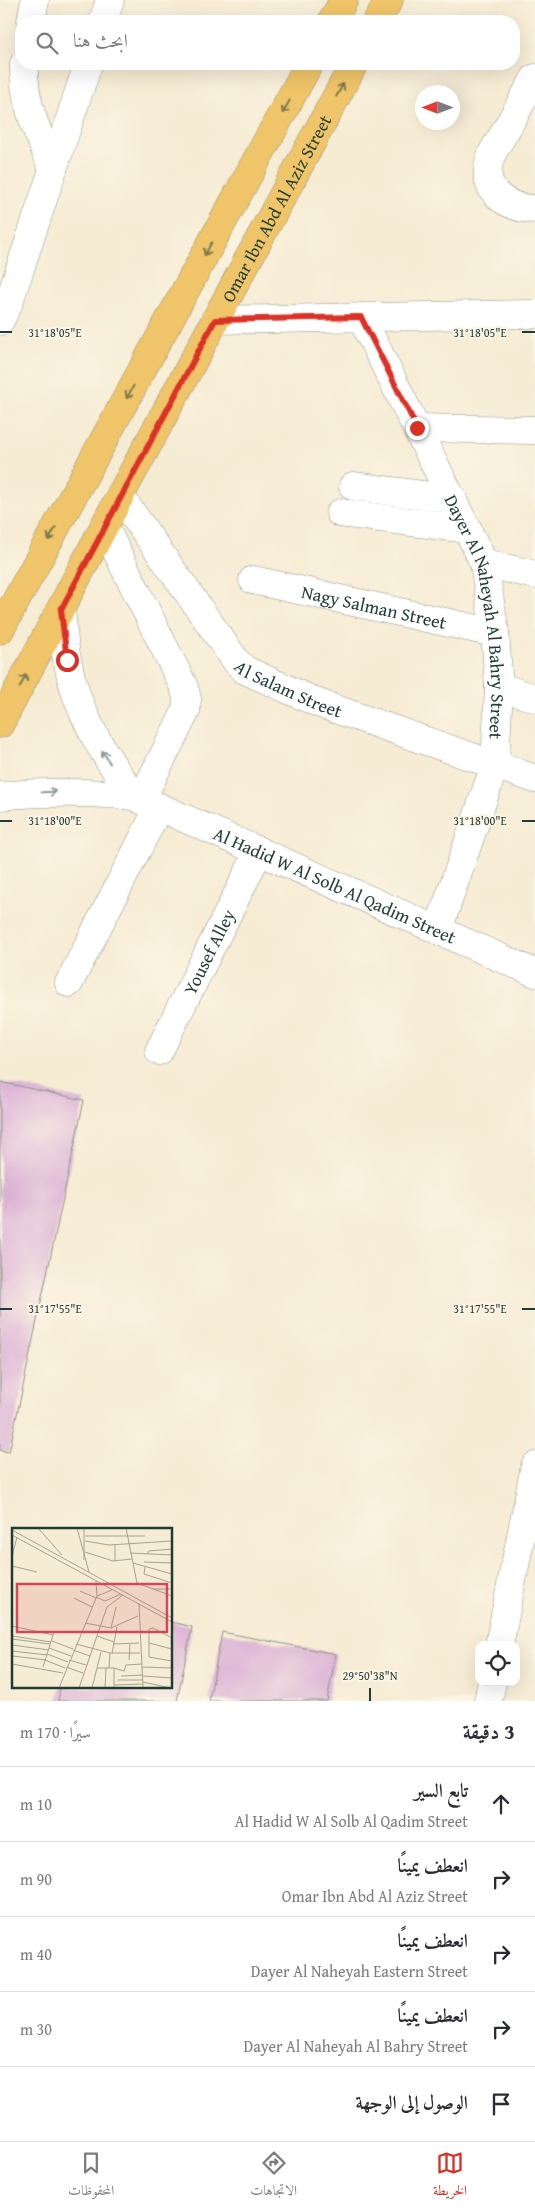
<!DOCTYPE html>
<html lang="ar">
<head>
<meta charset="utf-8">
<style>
  :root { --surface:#fff; --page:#f2f2f3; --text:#2b2b33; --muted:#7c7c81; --line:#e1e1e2; --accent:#d93025 }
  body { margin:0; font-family:"Gentium Book Plus",Amiri,serif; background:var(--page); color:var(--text); direction:rtl }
  .controls { position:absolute; right:15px; bottom:15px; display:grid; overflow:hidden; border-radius:10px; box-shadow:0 5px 20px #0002 }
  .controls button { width:45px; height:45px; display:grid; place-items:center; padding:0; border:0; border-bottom:1px solid var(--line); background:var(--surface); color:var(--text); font:25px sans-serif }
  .compass { position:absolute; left:415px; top:85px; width:45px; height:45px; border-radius:50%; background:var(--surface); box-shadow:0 5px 20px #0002; rotate:270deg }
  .stop { position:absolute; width:15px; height:15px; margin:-11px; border:4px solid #d93025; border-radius:50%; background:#fff }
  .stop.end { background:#d93025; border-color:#fff; box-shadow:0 1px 5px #0008 }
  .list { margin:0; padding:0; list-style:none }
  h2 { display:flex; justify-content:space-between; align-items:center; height:65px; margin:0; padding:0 20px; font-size:21px }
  h2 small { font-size:16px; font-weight:400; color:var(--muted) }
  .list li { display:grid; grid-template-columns:32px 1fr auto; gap:15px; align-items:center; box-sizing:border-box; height:75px; padding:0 20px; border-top:1px solid var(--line) }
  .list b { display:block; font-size:19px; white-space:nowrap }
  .list p { margin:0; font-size:16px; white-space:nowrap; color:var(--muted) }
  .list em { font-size:16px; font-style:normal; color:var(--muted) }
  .icon { flex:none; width:28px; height:28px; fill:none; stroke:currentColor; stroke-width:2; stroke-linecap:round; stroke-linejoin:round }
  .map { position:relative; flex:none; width:535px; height:1701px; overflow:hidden; direction:ltr }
  .search { position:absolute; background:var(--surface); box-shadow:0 5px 20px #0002; left:15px; right:15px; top:15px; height:55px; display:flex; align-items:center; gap:12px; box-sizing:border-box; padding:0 18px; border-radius:20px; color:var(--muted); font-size:19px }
  .sheet { height:440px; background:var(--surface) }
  nav { display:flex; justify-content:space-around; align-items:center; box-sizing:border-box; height:70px; border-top:1px solid var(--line); background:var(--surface); font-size:14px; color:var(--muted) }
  nav a { display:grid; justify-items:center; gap:2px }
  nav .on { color:var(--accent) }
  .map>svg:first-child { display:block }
</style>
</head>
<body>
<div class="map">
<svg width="535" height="1701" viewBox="0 0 535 1701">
  <rect width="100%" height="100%" fill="#fcf5e5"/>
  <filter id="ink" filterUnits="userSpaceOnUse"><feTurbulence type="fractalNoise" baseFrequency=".02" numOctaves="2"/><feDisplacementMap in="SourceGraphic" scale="10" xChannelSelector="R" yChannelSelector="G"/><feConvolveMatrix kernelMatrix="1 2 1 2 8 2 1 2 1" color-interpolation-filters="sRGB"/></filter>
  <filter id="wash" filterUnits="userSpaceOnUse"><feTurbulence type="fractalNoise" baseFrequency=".0096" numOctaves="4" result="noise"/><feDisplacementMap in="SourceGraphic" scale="20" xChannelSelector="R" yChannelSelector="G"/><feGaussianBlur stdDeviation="1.12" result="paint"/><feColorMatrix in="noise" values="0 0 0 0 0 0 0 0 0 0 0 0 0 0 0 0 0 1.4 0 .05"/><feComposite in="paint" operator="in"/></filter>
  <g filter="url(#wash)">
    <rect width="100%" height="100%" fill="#f6ebd3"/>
    <g id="blocks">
      <path fill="#dbb2d6" d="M0,1082l84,18 -75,352 -9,-2z
        M171,1622l21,5 -15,74h-119l2,-14h111z
        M222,1632l114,22 -9,47h-118z"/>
    </g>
  </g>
  <g filter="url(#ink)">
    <use href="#blocks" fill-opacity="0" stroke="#8a9484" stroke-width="1"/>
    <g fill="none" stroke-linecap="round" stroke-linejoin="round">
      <g stroke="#8a9484" stroke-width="29">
        <g id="minor">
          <path d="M31,21l4,-21"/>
          <path d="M103,21l7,-21"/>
          <path d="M24,64c-1,40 14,69 29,105"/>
          <path d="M535,78c-11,19 -21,38 -32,57 -4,7 -11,16 -13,24 -11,31 17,50 45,50"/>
          <path id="s1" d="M361,317l123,246 11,70 4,54 -4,78 -57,165"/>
          <path d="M215,320l320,-6"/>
          <path d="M0,321l8,-16 80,-241"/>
          <path d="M417,428l118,2"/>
          <path d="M353,486l100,13"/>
          <path id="s2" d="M120,496l116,165 9,9 73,33 217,76"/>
          <path d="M340,513l128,16"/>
          <path d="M104,526l80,161 3,12 -1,12 -45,89"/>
          <path d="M484,563l51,12"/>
          <path id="s3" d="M253,580l242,53"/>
          <path d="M61,610c2,16 2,33 6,49 9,52 36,95 67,137"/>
          <path d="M499,687l36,11"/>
          <path id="s4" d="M0,796c45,-5 88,-4 134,0l401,177"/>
          <path d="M69,983l90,-176"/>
          <path id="s5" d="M159,1051l100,-200"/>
          <path d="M499,1645l36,-179"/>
          <path d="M488,1701l4,-19"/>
        </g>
      </g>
      <g stroke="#8a9484" stroke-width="29">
        <g id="major">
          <path d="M332,21l12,-21"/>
          <path d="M377,21l12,-21"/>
          <path d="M0,630l309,-566"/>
          <path id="s6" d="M0,724l120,-228 234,-432"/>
        </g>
      </g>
      <use href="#minor" stroke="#fff" stroke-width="28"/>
      <use href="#major" stroke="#f0c469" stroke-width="28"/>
    </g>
    <defs><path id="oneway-shaft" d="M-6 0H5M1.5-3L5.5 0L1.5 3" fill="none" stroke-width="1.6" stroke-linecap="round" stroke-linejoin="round" transform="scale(1.25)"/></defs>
    <g stroke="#7d7a4c">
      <use href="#oneway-shaft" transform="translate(340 90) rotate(-61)"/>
      <use href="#oneway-shaft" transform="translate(286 107) rotate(119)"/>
      <use href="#oneway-shaft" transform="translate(208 249) rotate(119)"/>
      <use href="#oneway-shaft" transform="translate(130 392) rotate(119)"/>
      <use href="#oneway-shaft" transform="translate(52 534) rotate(119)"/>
      <use href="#oneway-shaft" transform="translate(23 681) rotate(-62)"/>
    </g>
    <g stroke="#8f9e9a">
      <use href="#oneway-shaft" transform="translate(106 757) rotate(-122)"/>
      <use href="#oneway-shaft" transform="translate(49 792) rotate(-2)"/>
    </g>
  </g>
  <g fill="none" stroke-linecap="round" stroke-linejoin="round" filter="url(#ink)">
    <path stroke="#d93025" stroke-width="6" d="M67,660l-6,-50 154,-290 146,-3 56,111"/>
  </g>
  <path fill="none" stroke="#1f3d34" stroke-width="2" d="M0,332h12M522,332h13M0,821h12M522,821h13M0,1309h12M522,1309h13M370,1688v13"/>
  <g text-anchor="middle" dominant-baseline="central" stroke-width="4" stroke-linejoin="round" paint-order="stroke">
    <g font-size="18" fill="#1f3d34" stroke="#fcf5e5">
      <text stroke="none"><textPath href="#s6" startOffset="585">Omar Ibn Abd Al Aziz Street</textPath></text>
      <text stroke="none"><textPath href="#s3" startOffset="124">Nagy Salman Street</textPath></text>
      <text stroke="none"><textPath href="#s1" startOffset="326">Dayer Al Naheyah Al Bahry Street</textPath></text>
      <text stroke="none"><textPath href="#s2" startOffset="262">Al Salam Street</textPath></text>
      <text stroke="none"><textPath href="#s4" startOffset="354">Al Hadid W Al Solb Al Qadim Street</textPath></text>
      <text stroke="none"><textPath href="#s5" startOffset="111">Yousef Alley</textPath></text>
    </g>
  </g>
  <g transform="translate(12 1528)">
    <rect width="160" height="160" fill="#f6ebd3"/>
    <path fill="none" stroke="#a0a593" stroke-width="1" d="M26,0l24,27M65,0l12,44M114,0l11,55 35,13M0,2l160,88M0,7l160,87M73,8h60M73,13l24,4 63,-4M73,24l28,9 19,-2M118,25l42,2M135,26l2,-3 23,-2M0,28l5,-19M72,32v-32M103,33v-17M132,34l28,1M121,35l39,11M0,38l25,6M133,39l-1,7 28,9M141,61h19M68,63l16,7M85,68l15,-6M84,69l9,4 16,-7M62,70l18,9M127,76l4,84M73,95l26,5 27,-12M0,98l41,9M99,100l5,-21M0,108l39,6M85,108l17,6M160,110l-19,-10 -4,1v28l23,4M0,111l38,5M40,113l21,8M137,115l23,6M64,116l34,9h30M101,116l26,-1M0,117l37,5M37,120l22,8M61,122l17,6M0,123l35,4M100,125l5,-26M35,126l21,8M0,128l34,4M33,132l20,8M57,132l17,5M117,132l1,-16M0,136l51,9M31,139l11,-35M54,139l17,6M130,139l30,1M85,140h17v20M97,140l1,-15M102,140l10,3 2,-6 16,-1M109,148l22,-1M131,148l29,2M106,152h25M131,154l27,6M102,157l29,-1M47,160l38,-92 -1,-15M67,160l28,-81 16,-12M80,160l9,-36M93,160l1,-20"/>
    <path fill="#d1495b" fill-opacity="0.15" stroke="#d1495b" stroke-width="2.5" d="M5,56h150v48h-150z"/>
    <rect width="160" height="160" fill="none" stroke="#1f3d34" stroke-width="2.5"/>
  </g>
  <g font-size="12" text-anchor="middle" fill="#1f3d34" stroke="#fcf5e5" stroke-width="4" stroke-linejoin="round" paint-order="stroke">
    <text x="480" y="337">31°18'05"E</text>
    <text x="55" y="337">31°18'05"E</text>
    <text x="55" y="825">31°18'00"E</text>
    <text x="480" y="825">31°18'00"E</text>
    <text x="480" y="1313">31°17'55"E</text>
    <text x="55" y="1313">31°17'55"E</text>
    <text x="370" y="1680">29°50'38"N</text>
  </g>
</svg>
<div class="controls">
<button><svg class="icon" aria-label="locate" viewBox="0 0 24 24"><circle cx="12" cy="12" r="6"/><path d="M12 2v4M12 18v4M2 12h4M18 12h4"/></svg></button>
</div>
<svg class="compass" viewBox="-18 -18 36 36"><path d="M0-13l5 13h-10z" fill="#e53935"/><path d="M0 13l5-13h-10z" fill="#7c7c81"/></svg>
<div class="stop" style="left:67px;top:660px"></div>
<div class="stop end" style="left:417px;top:428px"></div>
<div class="search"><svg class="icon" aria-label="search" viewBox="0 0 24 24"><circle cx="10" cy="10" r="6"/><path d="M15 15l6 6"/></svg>ابحث هنا</div>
</div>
<section class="sheet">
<h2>3 دقيقة<small>سيرًا · 170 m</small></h2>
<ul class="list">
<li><svg class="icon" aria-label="ahead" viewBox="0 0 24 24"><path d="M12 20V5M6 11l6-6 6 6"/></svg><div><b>تابع السير</b><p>Al Hadid W Al Solb Al Qadim Street</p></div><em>10 m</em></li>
<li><svg class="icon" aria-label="right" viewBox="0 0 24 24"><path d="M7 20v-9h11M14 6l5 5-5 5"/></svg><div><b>انعطف يمينًا</b><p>Omar Ibn Abd Al Aziz Street</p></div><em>90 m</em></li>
<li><svg class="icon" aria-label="right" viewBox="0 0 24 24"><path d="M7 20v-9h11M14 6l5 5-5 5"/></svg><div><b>انعطف يمينًا</b><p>Dayer Al Naheyah Eastern Street</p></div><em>40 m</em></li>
<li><svg class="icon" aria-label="right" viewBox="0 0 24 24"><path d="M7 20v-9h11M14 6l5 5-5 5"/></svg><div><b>انعطف يمينًا</b><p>Dayer Al Naheyah Al Bahry Street</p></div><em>30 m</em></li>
<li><svg class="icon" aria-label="arrive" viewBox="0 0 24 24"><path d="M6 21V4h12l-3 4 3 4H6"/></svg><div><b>الوصول إلى الوجهة</b></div></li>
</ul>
</section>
<nav>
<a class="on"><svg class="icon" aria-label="map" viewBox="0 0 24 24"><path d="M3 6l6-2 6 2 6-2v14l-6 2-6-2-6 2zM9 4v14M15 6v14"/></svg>الخريطة</a>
<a><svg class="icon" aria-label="directions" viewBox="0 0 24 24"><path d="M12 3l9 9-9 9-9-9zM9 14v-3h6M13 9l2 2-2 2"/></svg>الاتجاهات</a>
<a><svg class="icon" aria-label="saved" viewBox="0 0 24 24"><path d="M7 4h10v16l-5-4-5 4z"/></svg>المحفوظات</a>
</nav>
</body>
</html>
